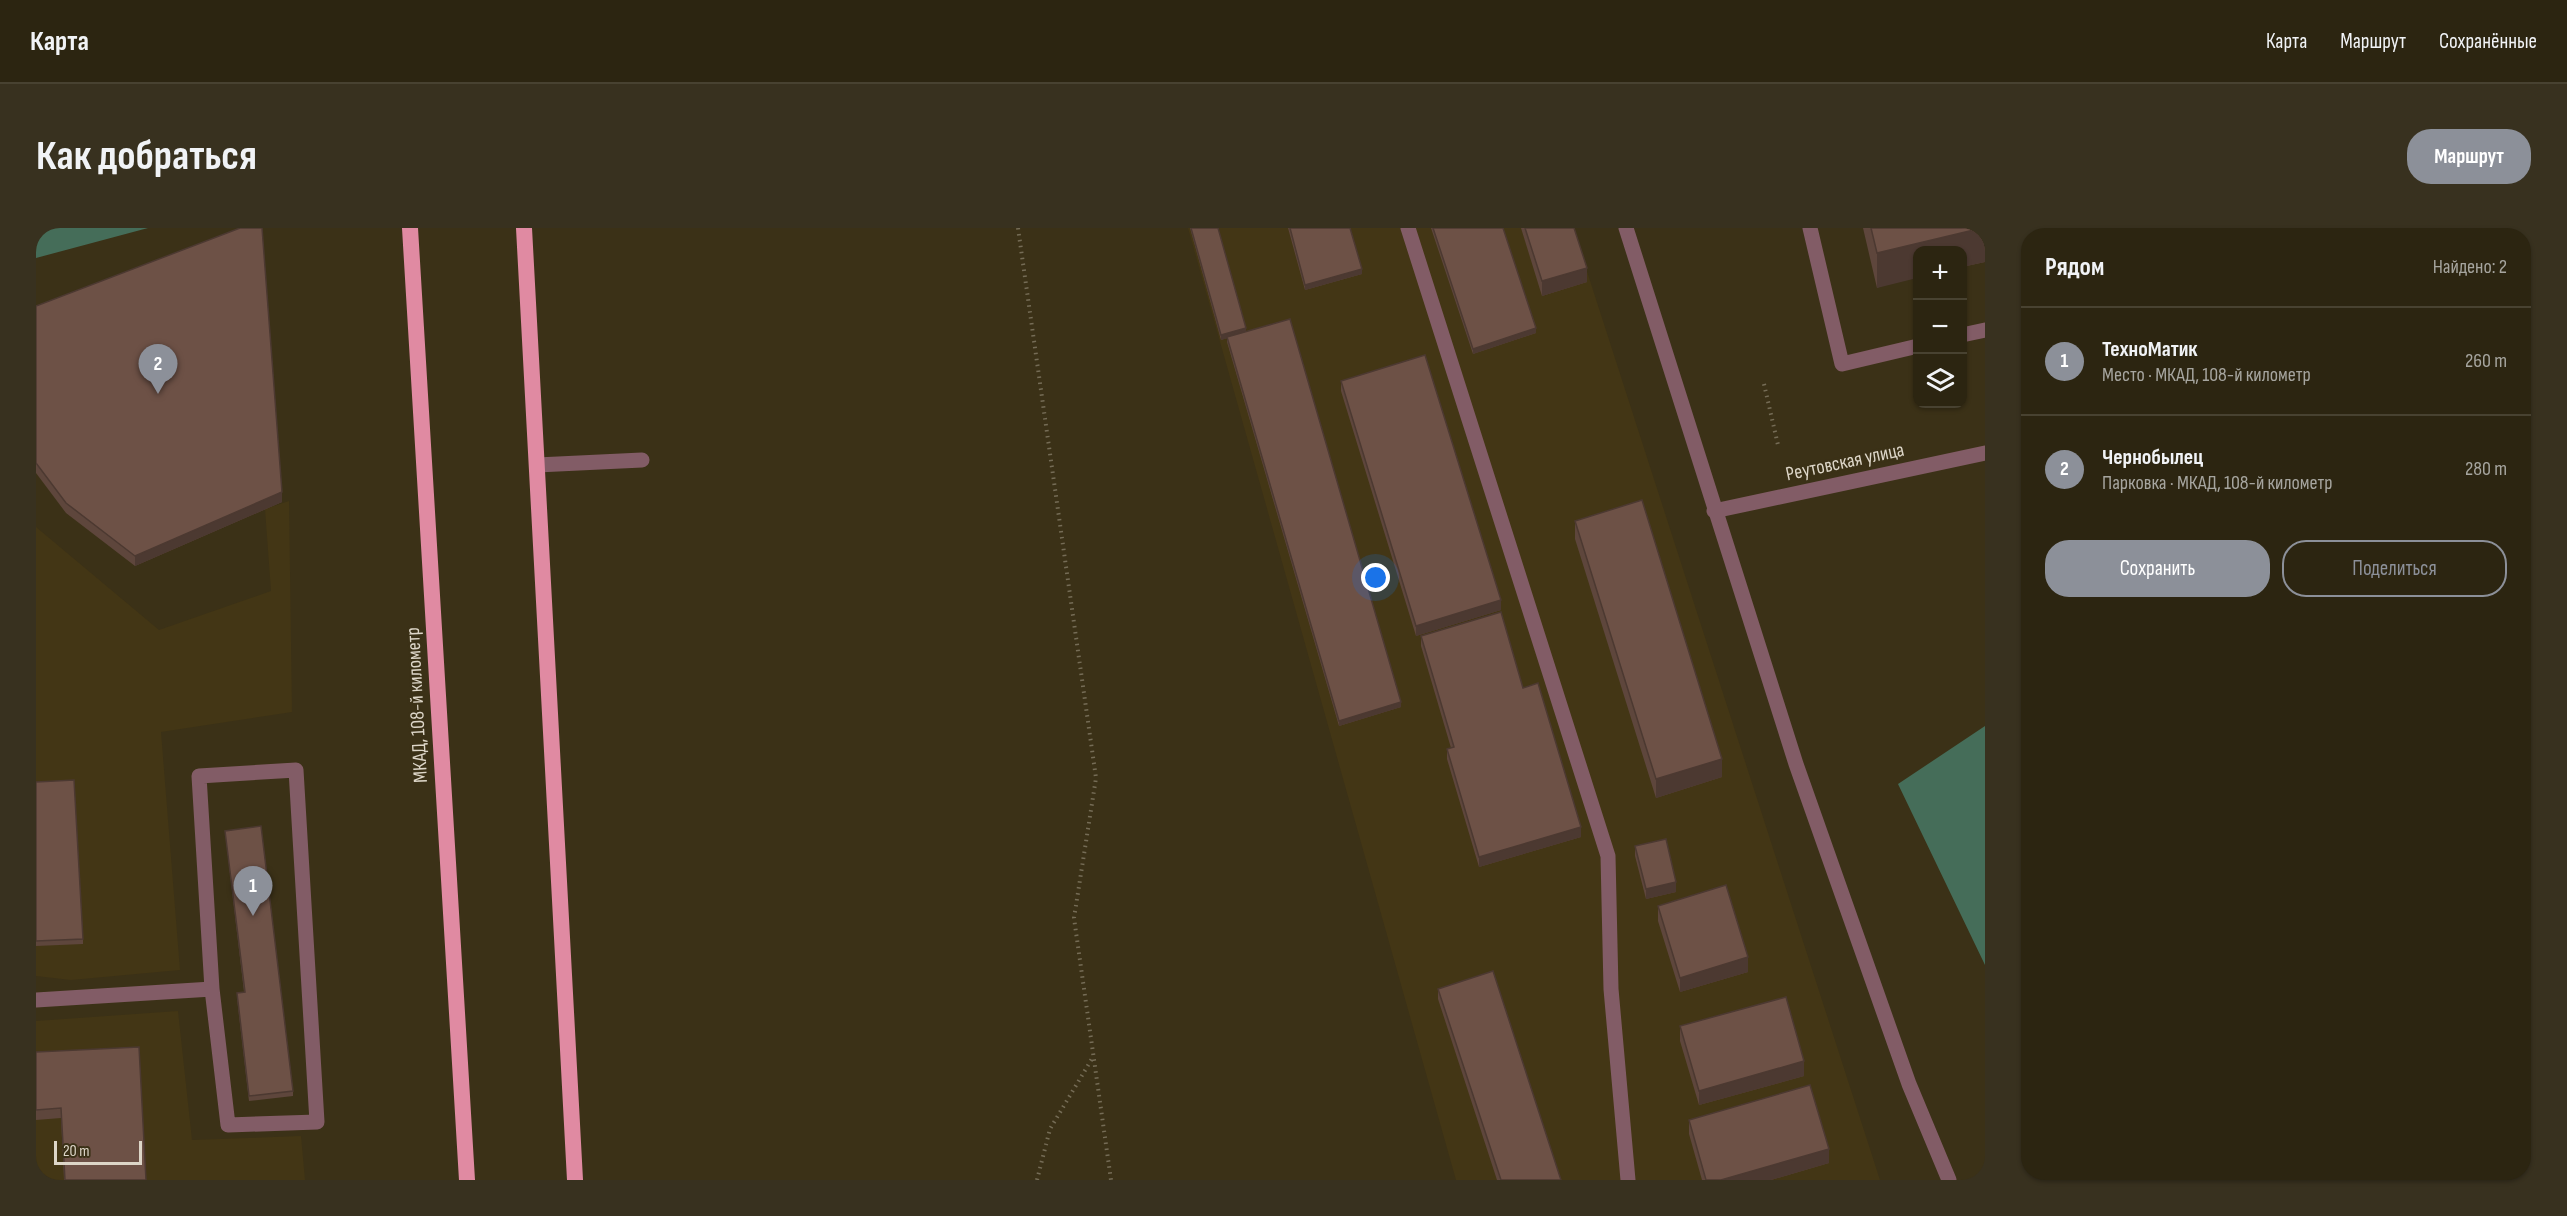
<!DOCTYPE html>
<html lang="ru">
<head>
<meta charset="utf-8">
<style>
  :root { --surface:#2c2511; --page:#38311f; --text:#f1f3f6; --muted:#a6a59f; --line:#484231; --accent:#8c9099 }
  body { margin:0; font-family:"Sofia Sans Condensed",sans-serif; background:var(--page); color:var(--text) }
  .controls { position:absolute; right:18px; top:18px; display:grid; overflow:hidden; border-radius:12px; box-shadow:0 2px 4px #0004 }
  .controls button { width:54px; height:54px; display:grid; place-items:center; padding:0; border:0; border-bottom:2px solid var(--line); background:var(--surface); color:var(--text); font:30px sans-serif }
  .scale { position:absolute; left:18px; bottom:15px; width:88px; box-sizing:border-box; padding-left:6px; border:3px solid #ddd6c8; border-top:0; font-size:16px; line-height:21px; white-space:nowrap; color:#ddd6c8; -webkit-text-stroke:4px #3b3117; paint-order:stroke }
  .you { position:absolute; left:1340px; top:350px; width:21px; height:21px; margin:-15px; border:4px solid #fff; border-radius:50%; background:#1a73e8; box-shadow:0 0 0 9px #1a73e833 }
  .badge { display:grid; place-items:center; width:39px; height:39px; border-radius:50%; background:var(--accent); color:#fff; font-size:20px; font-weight:700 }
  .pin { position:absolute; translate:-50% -50px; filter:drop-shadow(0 2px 3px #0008) }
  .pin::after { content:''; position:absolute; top:32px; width:21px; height:18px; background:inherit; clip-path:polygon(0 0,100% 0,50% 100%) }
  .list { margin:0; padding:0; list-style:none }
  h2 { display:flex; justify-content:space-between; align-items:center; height:78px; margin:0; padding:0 24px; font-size:26px }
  h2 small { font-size:20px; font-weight:400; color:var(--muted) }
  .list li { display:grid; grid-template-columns:39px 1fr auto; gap:18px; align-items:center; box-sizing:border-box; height:108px; padding:0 24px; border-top:2px solid var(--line) }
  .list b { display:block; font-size:22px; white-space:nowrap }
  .list p { margin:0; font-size:20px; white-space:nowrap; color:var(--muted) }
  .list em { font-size:20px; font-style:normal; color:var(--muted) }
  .actions { display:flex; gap:12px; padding:18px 24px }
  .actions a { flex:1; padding:14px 0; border:2px solid var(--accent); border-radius:24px; text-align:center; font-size:21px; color:var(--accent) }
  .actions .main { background:var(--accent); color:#fff }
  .icon { flex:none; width:33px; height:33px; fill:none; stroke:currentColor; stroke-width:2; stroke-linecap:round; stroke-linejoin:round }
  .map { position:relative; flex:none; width:1949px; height:952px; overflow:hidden; border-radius:24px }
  header { display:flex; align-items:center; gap:36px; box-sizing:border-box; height:84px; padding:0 30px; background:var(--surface); border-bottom:2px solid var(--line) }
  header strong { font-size:28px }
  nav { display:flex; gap:33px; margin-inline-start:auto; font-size:21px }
  .intro { display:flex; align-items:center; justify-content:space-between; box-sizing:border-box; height:144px; padding:0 36px }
  h1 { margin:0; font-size:42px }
  .button { padding:15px 27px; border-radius:24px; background:var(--accent); color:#fff; font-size:21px; font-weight:700 }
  main { display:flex; gap:36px; padding:0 36px }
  aside { flex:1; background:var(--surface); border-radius:24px; box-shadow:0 2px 4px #0004 }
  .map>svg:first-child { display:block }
</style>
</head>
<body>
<header>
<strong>Карта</strong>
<nav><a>Карта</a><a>Маршрут</a><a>Сохранённые</a></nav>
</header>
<div class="intro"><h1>Как добраться</h1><a class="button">Маршрут</a></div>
<main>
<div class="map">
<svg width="1949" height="952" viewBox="0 0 1949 952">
  <rect width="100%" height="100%" fill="#3b3117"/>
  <path fill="#433615" d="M1152,0h385l307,952h-424z
    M253,273l3,211 -131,20 19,238 -109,10 -35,-4v-449l123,103 112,-39 -6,-82z
    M142,783l14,129 109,-4 4,44h-269v-159z"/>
  <path fill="#456d59" d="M0,0h112l-112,30z
    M1949,498v239l-87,-181z"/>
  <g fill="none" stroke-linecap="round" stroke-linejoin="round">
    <path stroke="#756c56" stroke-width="4" stroke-dasharray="1.5 4.5" stroke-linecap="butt" d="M982,0l78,550 -22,140 37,262
      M1728,156l14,61
      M1001,952l13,-51 43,-72"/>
    <path stroke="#825c66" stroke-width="15" d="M1372,0l200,628 3,133 17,191
      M1774,0l32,136 76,-18
      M1926,107l23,-5
      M501,237l105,-5
      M0,772l176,-11 -13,-213 97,-6 21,352 -89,3 -16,-136"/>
    <path stroke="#825c66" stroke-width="15" d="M1590,0l170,536 113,320 40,96
      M1678,283l271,-58"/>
    <path stroke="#e08aa2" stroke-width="16" d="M374,0l57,952
      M488,0l51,952"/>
  </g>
  <path fill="#5e463c" d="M1154,0h28l28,104 155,375 -62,19 -112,-384v-4l-6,2z
    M1252,0h62l12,46 -57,16z
    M1395,0h72l33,105 -63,21z
    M1485,0h53l13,54 -45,14z
    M1827,0h122v34l-23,5v-17l-85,38z
    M0,78l246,196 -147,64 -69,-53 -30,-40z
    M1305,153l160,229 -85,26 -75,-245z
    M1539,293l147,256 -66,21 -81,-259z
    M1385,408l102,52 58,149 -102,30 -32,-108v-10l4,-1 -30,-102z
    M0,554l47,157v5l-47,2z
    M189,603l68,260v5l-44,5 -12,-103v-5l7,-1z
    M1599,618l41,46 -30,7 -11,-43z
    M1622,678l90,66 -68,20 -22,-71z
    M1402,761l123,191h-64l-59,-181z
    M1644,798l124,50 -105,29 -19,-64z
    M0,824l110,128h-82l-3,-62 -25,2z
    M1653,892l140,43 -58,17h-69l-13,-46z"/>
  <path fill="#4c3931" d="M1946,0h3v34l-23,5v-17h-45v28l-40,10v-35z
    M1551,40v14l-45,14v-15z
    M1326,41v5l-57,16v-5z
    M1210,100v5l-25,7v-5z
    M1500,100v5l-63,21v-5z
    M246,264v10l-147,64v-10z
    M1465,372v10l-85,26v-10z
    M1365,474v5l-62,19v-5z
    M1686,531v18l-66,21v-19z
    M1545,599v10l-102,30v-10z
    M1640,654v10l-30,7v-10z
    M1712,729v15l-68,20v-14z
    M1768,833v15l-105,29v-14z
    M1793,921v14l-58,17h-50z"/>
  <path fill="#6d5146" stroke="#4c3931" stroke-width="1.5" d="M204,0h22l20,264 -147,64 -69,-53 -30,-40v-157z
    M1155,0h27l28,100 -25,7z
    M1254,0h60l12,41 -57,16z
    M1397,0h70l33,100 -63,21z
    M1489,0h49l13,40 -45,13z
    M1835,0h111l-105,25z
    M1254,91l111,383 -62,19 -112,-384z
    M1389,127l76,245 -85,26 -75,-245z
    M1606,272l80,259 -66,20 -81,-258z
    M1465,384l22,76 15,-5 43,144 -102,30 -32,-108 7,-2 -33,-111z
    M38,552l9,159 -47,2v-159z
    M225,598l32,265 -44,5 -12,-103 8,-1 -20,-161z
    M1630,611l10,43 -30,7 -11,-43z
    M1690,657l22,72 -68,21 -22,-72z
    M1457,743l68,209h-60l-63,-191z
    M1750,769l18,64 -105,30 -19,-65z
    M103,819l7,133h-81l-4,-72 -25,2v-58z
    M1774,857l19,64 -108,31h-15l-17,-60z"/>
  <g text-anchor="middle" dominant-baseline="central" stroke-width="4.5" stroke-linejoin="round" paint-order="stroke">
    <g font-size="20" fill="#ddd6c8" stroke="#3b3117">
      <text transform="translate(1809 234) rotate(-12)">Реутовская улица</text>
      <text transform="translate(381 477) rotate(-93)">МКАД, 108-й километр</text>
    </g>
  </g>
</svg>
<div class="controls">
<button>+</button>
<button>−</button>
<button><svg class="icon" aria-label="layers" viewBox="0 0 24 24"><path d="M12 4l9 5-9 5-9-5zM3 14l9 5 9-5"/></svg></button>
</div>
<div class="scale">20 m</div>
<div class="you"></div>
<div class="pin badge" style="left:217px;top:688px">1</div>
<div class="pin badge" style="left:122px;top:166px">2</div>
</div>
<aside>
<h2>Рядом<small>Найдено: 2</small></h2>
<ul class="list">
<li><span class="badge">1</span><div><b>ТехноМатик</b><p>Место · МКАД, 108-й километр</p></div><em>260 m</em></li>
<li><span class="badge">2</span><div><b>Чернобылец</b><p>Парковка · МКАД, 108-й километр</p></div><em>280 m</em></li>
</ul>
<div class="actions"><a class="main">Сохранить</a><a>Поделиться</a></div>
</aside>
</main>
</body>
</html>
